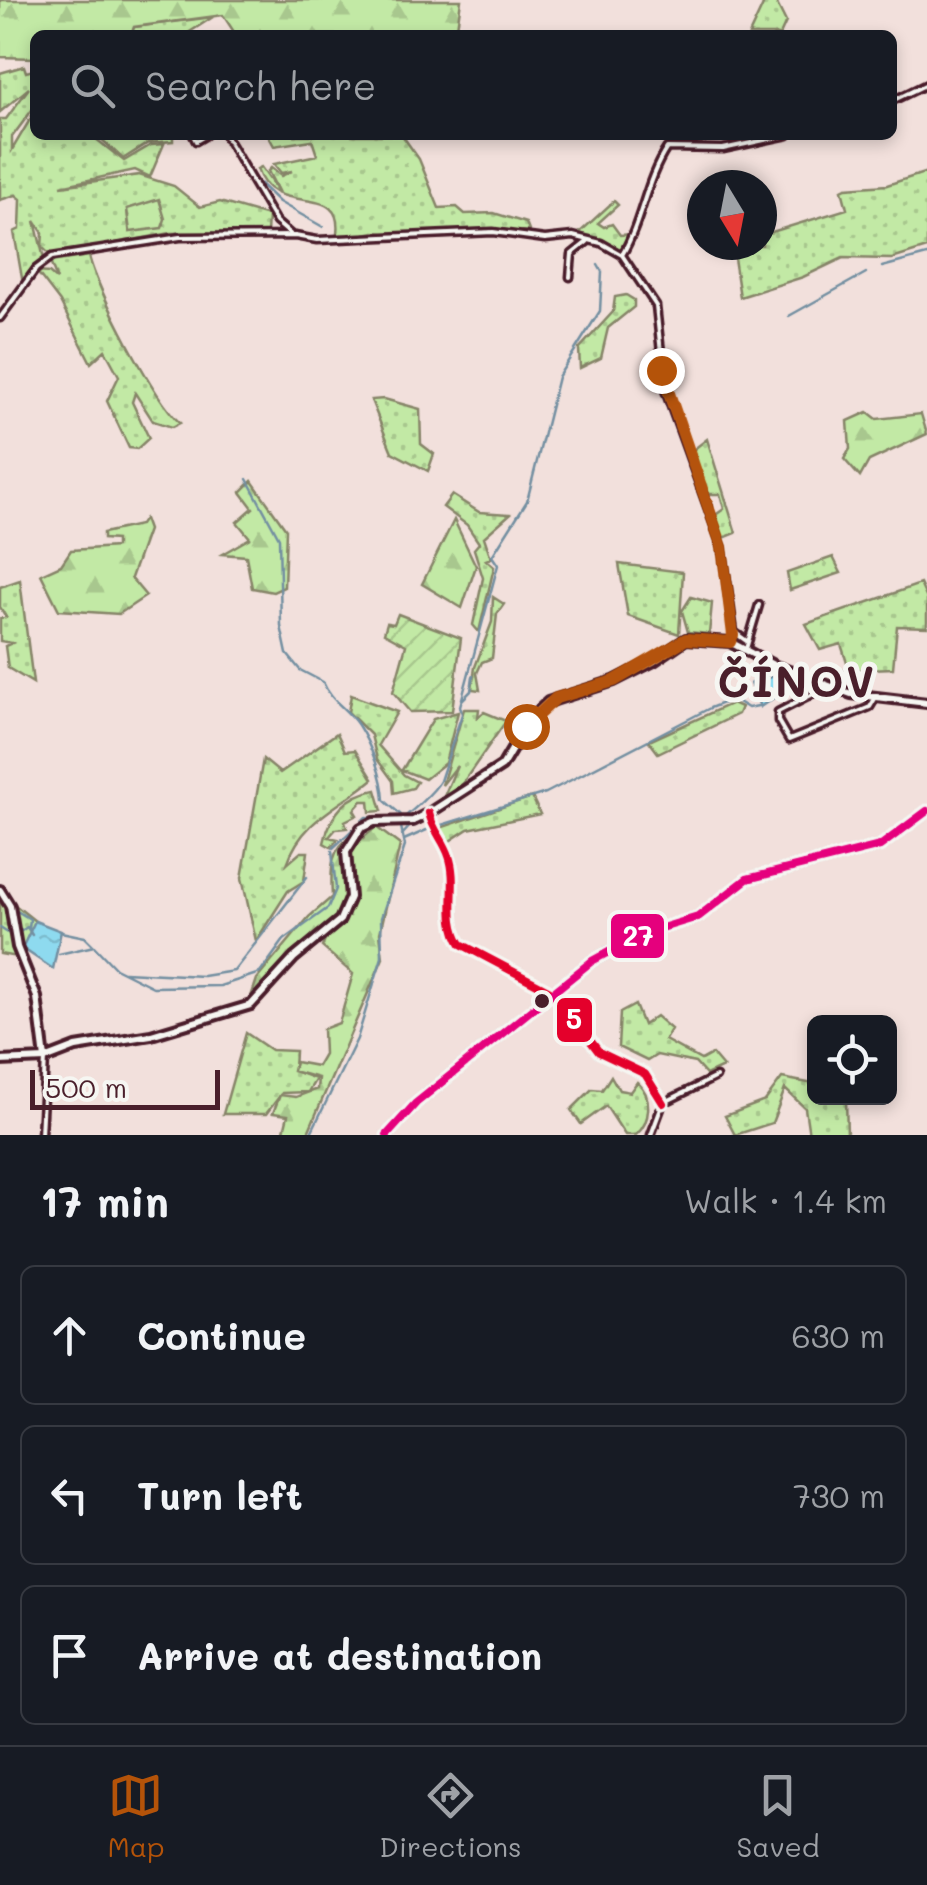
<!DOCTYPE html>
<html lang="en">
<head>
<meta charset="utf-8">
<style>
  :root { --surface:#171b24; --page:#242831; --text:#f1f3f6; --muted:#9ea1a6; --line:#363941; --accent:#b45309 }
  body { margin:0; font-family:Mali,sans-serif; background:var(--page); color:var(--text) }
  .controls { position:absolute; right:30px; bottom:30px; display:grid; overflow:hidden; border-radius:15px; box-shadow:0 5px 15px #0003 }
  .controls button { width:90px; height:90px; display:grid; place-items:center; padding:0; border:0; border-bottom:2px solid var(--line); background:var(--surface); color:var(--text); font:50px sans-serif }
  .compass { position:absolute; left:687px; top:170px; width:90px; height:90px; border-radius:50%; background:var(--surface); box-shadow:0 5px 15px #0003; rotate:170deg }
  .scale { position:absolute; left:30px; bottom:25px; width:190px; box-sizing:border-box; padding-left:10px; border:5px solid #4a1f2b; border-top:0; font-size:28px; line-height:35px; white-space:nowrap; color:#4a1f2b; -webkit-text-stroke:8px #f6f6f2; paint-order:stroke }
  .stop { position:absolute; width:30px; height:30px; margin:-22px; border:8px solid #b45309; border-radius:50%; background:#fff }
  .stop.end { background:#b45309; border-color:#fff; box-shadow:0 2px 10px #0008 }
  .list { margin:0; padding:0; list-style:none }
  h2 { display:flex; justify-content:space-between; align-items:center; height:130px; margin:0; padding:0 40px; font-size:42px }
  h2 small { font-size:32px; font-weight:400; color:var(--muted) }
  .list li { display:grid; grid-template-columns:65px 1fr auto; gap:30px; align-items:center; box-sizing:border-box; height:140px; margin:0 20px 20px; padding:0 20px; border:2px solid var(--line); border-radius:15px }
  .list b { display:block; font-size:38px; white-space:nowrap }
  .list em { font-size:32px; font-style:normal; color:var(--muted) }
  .icon { flex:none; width:55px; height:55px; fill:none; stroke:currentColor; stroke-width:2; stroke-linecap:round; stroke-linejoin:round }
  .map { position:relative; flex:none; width:927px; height:1135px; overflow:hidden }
  .search { position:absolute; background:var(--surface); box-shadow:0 5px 15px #0003; left:30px; right:30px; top:30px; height:110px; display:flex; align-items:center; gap:25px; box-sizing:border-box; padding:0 35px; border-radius:15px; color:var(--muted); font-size:38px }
  .sheet { height:610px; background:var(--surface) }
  nav { display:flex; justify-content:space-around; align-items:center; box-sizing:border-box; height:140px; border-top:2px solid var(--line); background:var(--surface); font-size:28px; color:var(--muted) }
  nav a { display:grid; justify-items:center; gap:5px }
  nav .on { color:var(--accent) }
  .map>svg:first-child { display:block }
</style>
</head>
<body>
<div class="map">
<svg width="927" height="1135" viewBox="0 0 927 1135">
  <defs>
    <pattern id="grass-dots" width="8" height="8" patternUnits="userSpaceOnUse" patternTransform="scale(2.5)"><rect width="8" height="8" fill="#c2e9a5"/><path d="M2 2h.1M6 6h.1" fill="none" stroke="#a8c78e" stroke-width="1.8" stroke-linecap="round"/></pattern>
    <pattern id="forest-firs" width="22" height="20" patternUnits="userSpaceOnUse" patternTransform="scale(2.5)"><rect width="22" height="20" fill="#c2e9a5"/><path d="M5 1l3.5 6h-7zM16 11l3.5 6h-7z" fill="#a8c78e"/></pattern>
    <pattern id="garden-furrows" width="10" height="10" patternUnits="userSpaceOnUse" patternTransform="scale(2.5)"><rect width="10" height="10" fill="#c2e9a5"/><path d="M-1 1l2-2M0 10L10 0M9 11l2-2" fill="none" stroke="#a8c78e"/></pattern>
    <pattern id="water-ripples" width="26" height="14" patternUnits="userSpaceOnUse" patternTransform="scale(2.5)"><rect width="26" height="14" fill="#8edaef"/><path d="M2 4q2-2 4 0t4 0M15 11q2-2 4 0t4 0" fill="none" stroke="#7cbbcd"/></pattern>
  </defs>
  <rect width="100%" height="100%" fill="#f2e0dc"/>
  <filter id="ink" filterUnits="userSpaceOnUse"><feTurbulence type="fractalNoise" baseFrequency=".01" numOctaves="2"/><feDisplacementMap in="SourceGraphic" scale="20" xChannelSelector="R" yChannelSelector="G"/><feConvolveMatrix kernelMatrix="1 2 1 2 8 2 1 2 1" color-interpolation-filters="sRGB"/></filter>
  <g filter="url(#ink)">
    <path fill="url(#grass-dots)" stroke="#868468" stroke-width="2.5" fill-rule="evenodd" d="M760,0l16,2 10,20 -6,13h-31l14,-30z
      M213,17l-28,18h-54l3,-8z
      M35,63v43l-23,31v13l23,-39v24h56l33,26 27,-16 13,-1 -14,33 -15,-7 -74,16 78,-11 35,11 26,21 20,-5 48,14 -1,18 -96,-1 -121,22 -8,-8 1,-14 -8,-12 9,38 -21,25 -9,-52 6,-3 1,-30 -5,-4 -16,5v-81h6l23,-31 -29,24v-39l24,-7 2,6 8,-2zM161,204l3,21 -35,3 -2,-19z
      M268,135h134l17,24 20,49 18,-1 8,7 29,-1 32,10 3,8 -124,5 -31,-4 -38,8c13,-64 -63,-18 -79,-71l4,-2 18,26 -11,-22 3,-3 10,8 11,-5 -11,2 -7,-9 43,-9 -5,-15 -38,6z
      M927,172v76l-35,11 -49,-1 -40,19 -63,20 -8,-52h30v-10l85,-26 -5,-19 4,-2 41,-3z
      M614,201l4,4 -20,18 6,4 8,-3 8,11 13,-1 -12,17 -19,-12 -23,-6z
      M89,256c8,34 65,143 91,167l-8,4 -19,-6 -18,-28 -3,9 17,36 -12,11 -8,-1 -22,-47 12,-25 -14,-26 -14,13 -31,-61 -23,-30 12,1 8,7 -7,-18z
      M626,295l8,5v7l-26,21 -7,30 -21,10 -1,-19 34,-37 2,-15z
      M384,399l36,10 1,35 13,10 -6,17 -36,-19 -21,-52z
      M707,439l29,94 -15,6 -7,-23 10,-7 -4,-15h-14l-17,-41z
      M452,495l27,17 31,2 -26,23 7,21 -5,2 8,7 -15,65 -6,-7 10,-47 -9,-29 5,-6 -12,-18 -24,-18z
      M833,557l8,16 -51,17 -3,-17z
      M619,564l64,8 -4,62 -51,-18z
      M20,580l13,103 -25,-15 -3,-22 7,-3 -12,-2v-23l6,-1 -6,-10v-20z
      M920,584l7,15v28l-30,-1 -4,42 -48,2 3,-4 -7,-22 -21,6 -14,-26z
      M493,597l11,7 -7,10 -5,44 -10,4 -5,11 3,17 -8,-1 3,-22 17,-45z
      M691,597l21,6 -3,31 -21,-2 -6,-21z
      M351,695l46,17 -19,33 26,30 13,7 -4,6 -19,5 -1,-12 -16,-22 -6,-24 -23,-23z
      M732,703l9,4 -3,7 -80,39 -9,-12z
      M464,709h15l-1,8 6,-5 22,9 -51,73 -13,7 15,-35 -15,19z
      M458,712l-13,51 -20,16 -23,-9 31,-51z
      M337,733l8,18 10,-1 18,29c-33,28 -71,40 -86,85l14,-12h7l-4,29 -16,10 -32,50 -14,-63 21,-119 17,14z
      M376,790l6,21 -12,1 -1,-11h-7l-8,9 3,5 -12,6 2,7 -11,1 -7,8 9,2 -7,8 -7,-4c6,-29 22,-48 52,-53z
      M532,797l8,17 -72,15 -20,13 -11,-13z
      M0,893l35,28 -11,28 -8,8 -16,-3z
      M635,1005l8,20 13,-9 15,13 -6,11 36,20 11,-6 11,13 -17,8 -11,-12 -38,-8 -10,6 -29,-14 2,-34z
      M246,1033l25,17 24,1 -1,20 22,8 -8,13 -26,1 -16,21h-43z
      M611,1076l8,14 11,2 7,-10c16,14 14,40 -1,53h-11l-19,-29 -25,18 -10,-14 21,-21 10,1z
      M782,1078l32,6v14h32l1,37h-38l-4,-27 -20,-19 -13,34 -37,12 -10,-19 40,-15z"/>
    <path fill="url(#forest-firs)" stroke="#868468" stroke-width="2.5" d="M0,0h461l-5,35h-220l-13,-20 -89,12 -3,8h-96v23l-35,-1z
      M97,135h76v6l-25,2 -25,16z
      M159,199l6,20 -3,9 -32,4 -3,-23z
      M868,412l9,7 44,-5 6,20 -58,27 -9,16 -16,-18 6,-10 -2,-28z
      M252,481l34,48 -2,58 -11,5 -21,-4 -6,-32 -24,-2 28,-16 -13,-16 16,-14 -12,-16z
      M144,519l4,11 -17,48 15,18 -27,18 -60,-4 -18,-36 20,-9 10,-15 45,-3v-7l-13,-1v-6l37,-8z
      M454,520l22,46 -14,42 -40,-24z
      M376,827l24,18 -20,88 3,25 -76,177h-24l5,-20 -15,-2 7,-18 16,2 21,-8 1,-11 -25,-7 2,-9 22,4 7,-12 -1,-25 16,-6 14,-49 -31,-27 9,-19 10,-2 8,-27 -3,-13 -8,34 -62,50 -26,30 7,-21 52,-62 23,-20c-1,-25 -4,-47 21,-62l-10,20z"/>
    <path fill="url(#garden-furrows)" stroke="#868468" stroke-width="2.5" d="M398,614l63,24 -9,73 -42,1 -17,-20 13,-47 -22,-12 3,-10 7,1z"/>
    <path fill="url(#water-ripples)" stroke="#738fa1" stroke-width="2.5" d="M778,675l15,10 -33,22 -9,-24z
      M35,921l26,10 -8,38 -31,-21z"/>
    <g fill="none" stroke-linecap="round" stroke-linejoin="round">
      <path stroke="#738fa1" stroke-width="2.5" d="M256,180l23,22 44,25
        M882,267l45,-12
        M789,316l77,-43
        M247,479l32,59 2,88 6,28 13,16 23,12c8,20 24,26 35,43 13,20 25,52 26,75l17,15
        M462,700l9,-9 2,-15
        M403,818c7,-5 32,-27 37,-37l22,-67 -2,-8 38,-141 -6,-9 35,-55 31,-124 42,-66 2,-39 -4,-7
        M435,827l111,-34 164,-85 23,-9 15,9 10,-2
        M402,835l10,-11
        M404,840l25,-11
        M333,848l33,-31 28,2
        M12,908l18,11 -1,9
        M0,928l11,7
        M61,932l24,5 9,9
        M17,934l10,-7 5,8
        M59,954l35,-8 21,22 38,19 67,-1 40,-13 24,-33 44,-32 8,-19 -4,-38
        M124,972l79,4 31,-5 73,-94
        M310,1135l47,-96 25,-82 -1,-39 24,-72 -5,-24"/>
      <g stroke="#4a1f2b" stroke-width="11">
        <path id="street" d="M892,101l35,-17
          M193,135l3,6 10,-6
          M225,135l51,87 14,12
          M570,277l2,-23 15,-12
          M0,318l36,-49 16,-12 128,-20 115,-1 22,4 176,-8 52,7 28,-3 28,7 21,12
          M748,642l11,-37
          M746,649l2,-7 -14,-10 -12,-85 -57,-157 -9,-84 -34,-51c20,-33 23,-74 45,-107l56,1 65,-14
          M829,686l-51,26v9l11,19 81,-33 6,-10
          M429,813c4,18 15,27 20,43 10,28 -5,62 12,88l90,48
          M41,1135l4,-76
          M651,1135l12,-32 53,-26"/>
      </g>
      <g stroke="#4a1f2b" stroke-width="14">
        <path id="secondary" d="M0,890l10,16 7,41 20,50 8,62
          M554,993l45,59 46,22 18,29
          M0,1061l45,-2 31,-12 75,-12 100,-30 43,-47 46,-38 10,-23 -4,-45 15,-24 13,-6 39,-1 16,-8 73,-47 28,-47 18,-17 66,-21 40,-20 32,-22 44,3 43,23 78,29 76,9
          M387,1135l29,-32 176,-142 50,-27 56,-17 49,-38 133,-33 47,-35"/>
      </g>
      <use href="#street" stroke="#f6f6f2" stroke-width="4"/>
      <use href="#secondary" stroke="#f6f6f2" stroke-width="6"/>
      <g stroke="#f6f6f2" stroke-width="15">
        <path id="bus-1" d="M429,813c4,18 15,27 20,43 10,28 -5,62 12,88l93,49 45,59 46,22 18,29"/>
      </g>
      <g stroke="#f6f6f2" stroke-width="15">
        <path id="bus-2" d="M387,1135l29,-32 176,-142 50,-27 56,-17 49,-38 133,-33 47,-35"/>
      </g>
      <use href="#bus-1" stroke="#e4002b" stroke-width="8"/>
      <use href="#bus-2" stroke="#e5007d" stroke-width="8"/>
    </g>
  </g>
  <g fill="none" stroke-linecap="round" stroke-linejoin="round" filter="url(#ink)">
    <path stroke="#b45309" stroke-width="12" d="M526,726l30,-28 58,-17 72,-42 44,3 3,-7 -11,-88 -61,-177"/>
  </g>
  <circle fill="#4a1f2b" stroke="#f6f6f2" stroke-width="4" cx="542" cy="1001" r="9"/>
  <g text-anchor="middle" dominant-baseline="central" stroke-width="10" stroke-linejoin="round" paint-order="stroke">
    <g font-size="42" font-weight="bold" letter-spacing="2.5" fill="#4a1f2b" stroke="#f6f6f2">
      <text x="797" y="680">ČÍNOV</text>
    </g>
  </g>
  <g stroke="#f6f6f2" stroke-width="4">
    <rect x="609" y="912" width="57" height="48" rx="10" fill="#e5007d"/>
    <rect x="555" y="996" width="39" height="48" rx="10" fill="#e4002b"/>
  </g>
  <g font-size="28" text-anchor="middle" font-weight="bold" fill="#fff">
    <text x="638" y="946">27</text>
    <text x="574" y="1029">5</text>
  </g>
</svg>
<div class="controls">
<button><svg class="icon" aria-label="locate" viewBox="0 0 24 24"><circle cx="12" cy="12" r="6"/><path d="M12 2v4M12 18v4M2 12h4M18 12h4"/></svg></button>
</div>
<svg class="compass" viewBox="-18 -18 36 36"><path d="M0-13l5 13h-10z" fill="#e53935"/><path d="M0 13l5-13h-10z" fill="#9ea1a6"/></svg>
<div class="scale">500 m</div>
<div class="stop" style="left:526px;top:726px"></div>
<div class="stop end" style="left:661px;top:370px"></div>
<div class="search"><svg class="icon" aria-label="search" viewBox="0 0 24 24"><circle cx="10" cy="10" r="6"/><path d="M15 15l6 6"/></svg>Search here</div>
</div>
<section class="sheet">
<h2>17 min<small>Walk · 1.4 km</small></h2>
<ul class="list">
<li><svg class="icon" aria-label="ahead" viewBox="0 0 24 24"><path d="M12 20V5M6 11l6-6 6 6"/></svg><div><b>Continue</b></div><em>630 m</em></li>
<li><svg class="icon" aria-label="left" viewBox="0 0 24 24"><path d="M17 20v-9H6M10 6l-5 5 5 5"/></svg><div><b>Turn left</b></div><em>730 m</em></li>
<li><svg class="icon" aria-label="arrive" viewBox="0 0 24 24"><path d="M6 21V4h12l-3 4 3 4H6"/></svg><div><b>Arrive at destination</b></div></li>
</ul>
</section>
<nav>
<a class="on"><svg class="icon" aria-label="map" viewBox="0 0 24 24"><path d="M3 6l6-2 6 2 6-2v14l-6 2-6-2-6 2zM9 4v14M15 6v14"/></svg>Map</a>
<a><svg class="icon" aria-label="directions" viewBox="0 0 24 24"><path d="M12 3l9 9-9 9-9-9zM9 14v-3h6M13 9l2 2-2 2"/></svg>Directions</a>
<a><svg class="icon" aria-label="saved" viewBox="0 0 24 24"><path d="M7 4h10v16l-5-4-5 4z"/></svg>Saved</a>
</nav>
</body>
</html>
